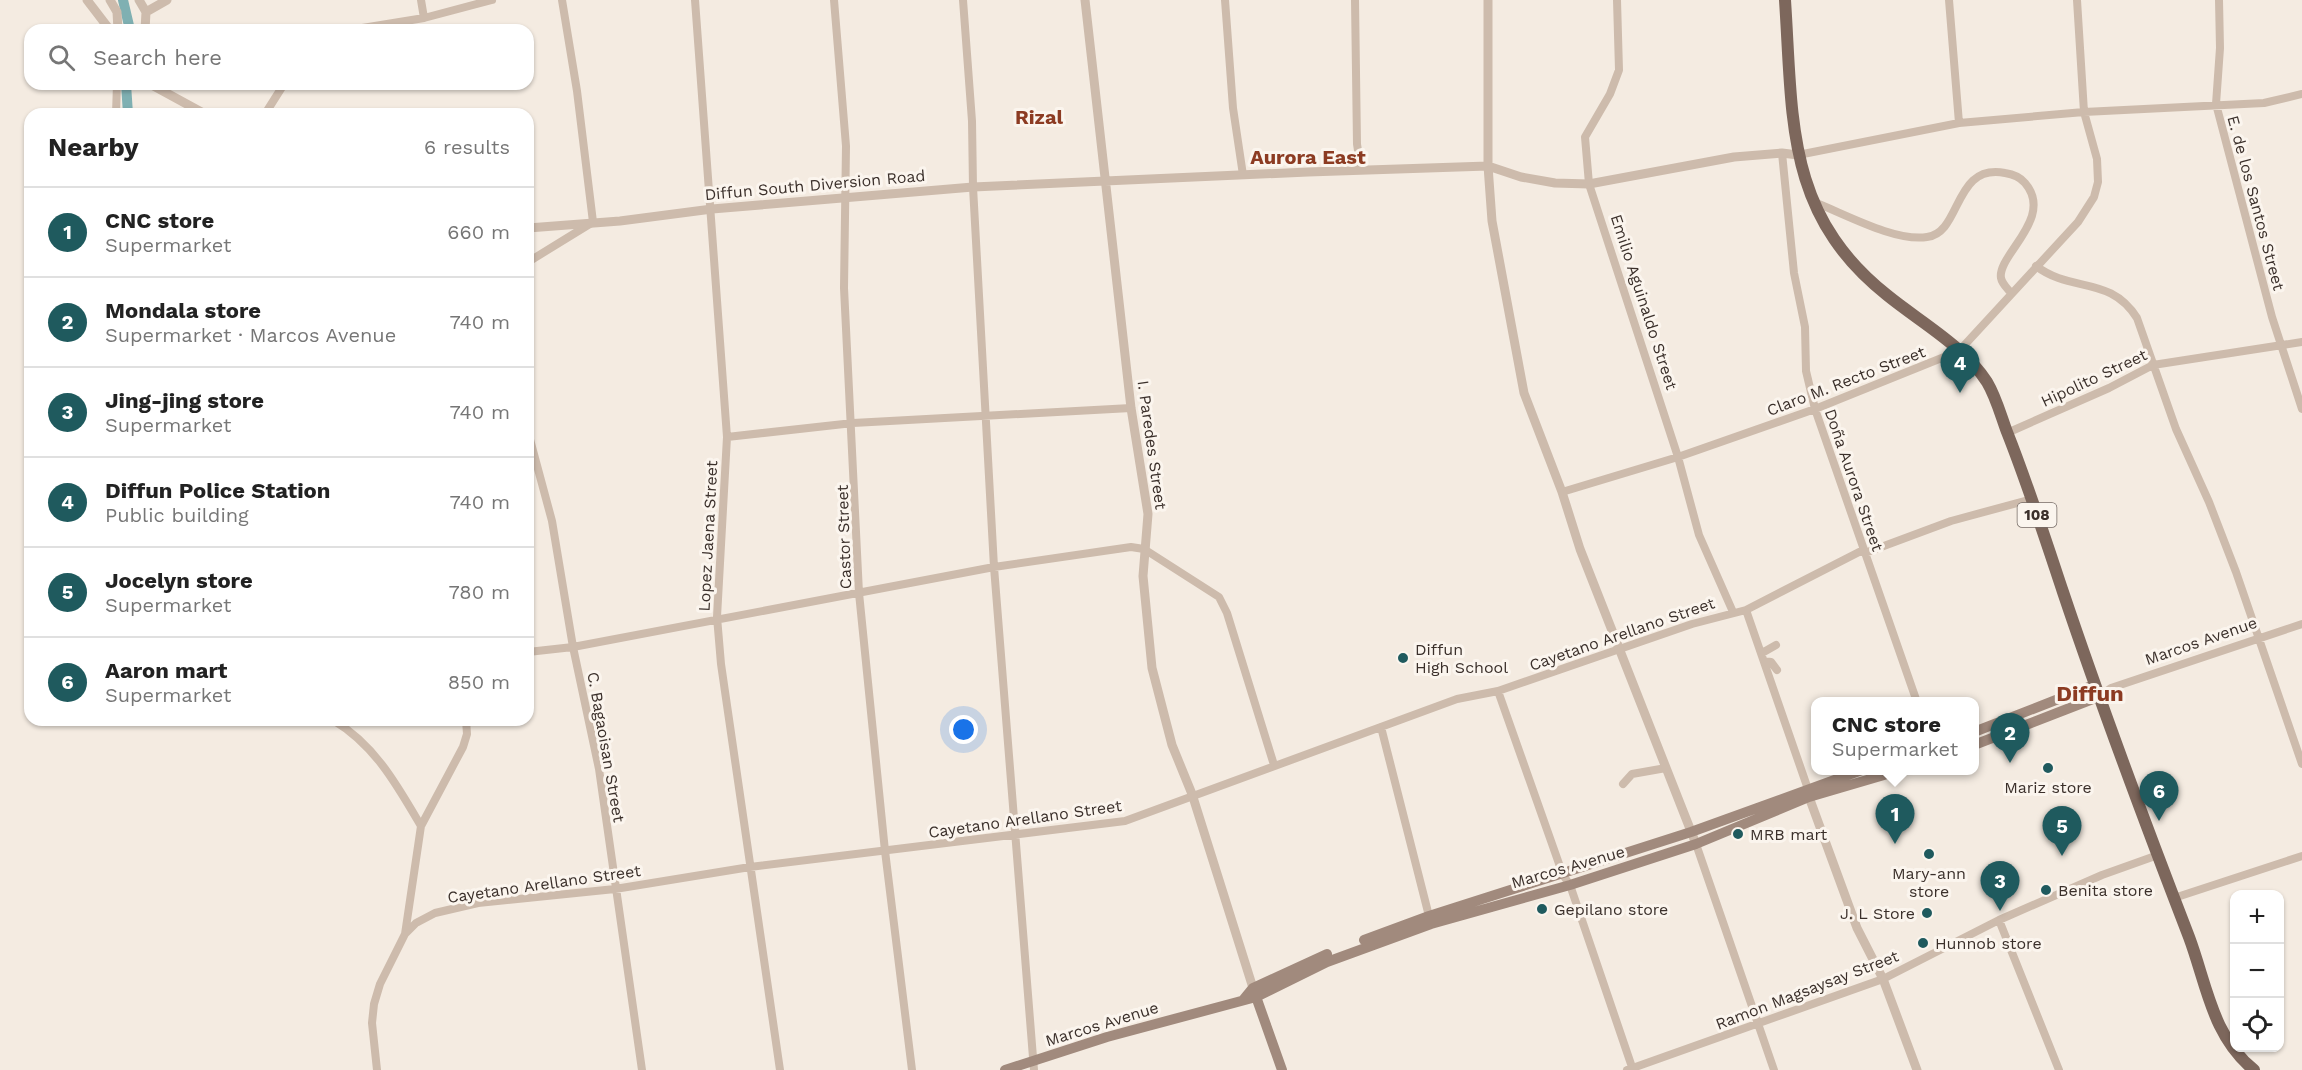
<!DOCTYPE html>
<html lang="en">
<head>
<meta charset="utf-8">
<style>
  :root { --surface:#fff; --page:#f6f6f6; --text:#222; --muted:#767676; --line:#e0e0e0; --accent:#1f5a5e }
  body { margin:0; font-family:"Work Sans",sans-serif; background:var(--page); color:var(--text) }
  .controls { position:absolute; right:18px; bottom:18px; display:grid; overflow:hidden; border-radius:12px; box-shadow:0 2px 4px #0004 }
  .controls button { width:54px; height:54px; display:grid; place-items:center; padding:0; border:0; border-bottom:2px solid var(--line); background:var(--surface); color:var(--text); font:30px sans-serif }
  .you { position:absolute; left:964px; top:730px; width:21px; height:21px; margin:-15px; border:4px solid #fff; border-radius:50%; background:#1a73e8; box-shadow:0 0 0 9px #1a73e833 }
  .badge { display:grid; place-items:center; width:39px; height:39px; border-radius:50%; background:var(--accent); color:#fff; font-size:20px; font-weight:700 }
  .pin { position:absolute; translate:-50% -50px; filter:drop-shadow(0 2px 3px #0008) }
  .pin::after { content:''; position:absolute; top:32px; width:21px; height:18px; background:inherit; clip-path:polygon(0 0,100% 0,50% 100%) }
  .popup { position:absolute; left:1811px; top:697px; width:168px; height:78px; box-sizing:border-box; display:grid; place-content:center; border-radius:12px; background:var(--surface); filter:drop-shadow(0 2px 4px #0005); font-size:20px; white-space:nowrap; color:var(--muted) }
  .popup b { font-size:22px; color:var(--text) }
  .popup::after { content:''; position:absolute; left:50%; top:100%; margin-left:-12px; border:12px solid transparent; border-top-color:var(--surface) }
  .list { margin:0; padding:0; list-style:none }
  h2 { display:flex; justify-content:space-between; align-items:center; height:78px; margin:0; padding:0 24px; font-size:26px }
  h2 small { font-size:20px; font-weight:400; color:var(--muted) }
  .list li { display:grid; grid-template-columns:39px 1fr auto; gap:18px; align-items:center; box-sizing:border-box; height:90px; padding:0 24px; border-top:2px solid var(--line) }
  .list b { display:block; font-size:22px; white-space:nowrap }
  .list p { margin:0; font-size:20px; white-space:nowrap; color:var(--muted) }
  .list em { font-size:20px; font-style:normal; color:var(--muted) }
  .icon { flex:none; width:33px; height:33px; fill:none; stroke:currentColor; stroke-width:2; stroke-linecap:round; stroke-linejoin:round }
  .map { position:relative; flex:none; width:2302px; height:1070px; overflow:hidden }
  .search { position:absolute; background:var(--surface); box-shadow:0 2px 4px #0004; left:24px; top:24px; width:510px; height:66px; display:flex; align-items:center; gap:15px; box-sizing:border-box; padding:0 21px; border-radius:18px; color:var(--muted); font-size:22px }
  .panel { position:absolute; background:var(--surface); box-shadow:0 2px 4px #0004; left:24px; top:108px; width:510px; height:618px; border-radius:18px }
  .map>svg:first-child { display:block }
</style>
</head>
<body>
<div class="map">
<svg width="2302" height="1070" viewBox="0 0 2302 1070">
  <rect width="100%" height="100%" fill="#f4ebe1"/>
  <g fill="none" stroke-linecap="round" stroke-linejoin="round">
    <path stroke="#7fb0b2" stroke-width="10" d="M123,0l7,30
      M126,84l2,30"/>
    <path stroke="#cdbbac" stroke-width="8" d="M421,0l3,18
      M695,0l32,437 -10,180 4,47 59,406
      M834,0l12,146 -2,142 15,305 26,258 27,219
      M963,0l9,121 1,66 21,380 40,503
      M1225,0l8,108 10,67
      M1355,0l2,144 4,26
      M1617,0l2,70 -9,24 -25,43 4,47 89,273 21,78 34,77
      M1949,0l10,123
      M2219,0l1,48 -4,56 56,213 30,92
      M350,30l74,-12 68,-18
      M116,114l1,-30
      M265,114l19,-30
      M1782,153l12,120 11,54 1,44 9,38 102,293
      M1798,155l161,-32 125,-11 180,-9 38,-9
      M1814,202c31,12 81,40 113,35 35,-4 26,-74 78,-64 7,1 15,4 20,10 30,35 -28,72 -24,95 1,6 7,11 10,15
      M528,262l65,-40 -16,-131 -15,-91
      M2036,266c35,27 74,9 101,52l39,111 33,73 27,70 66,192
      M528,432l24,89 21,126 26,122 43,301
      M2007,433l102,-45 44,-23 149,-23
      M727,437l126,-14 278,-15
      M1562,492l116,-35 137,-48 144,-58 119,-129 16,-25 4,-15 -1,-23 -13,-47 -7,-112
      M1865,553l86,-32 81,-22
      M1746,610l63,182
      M528,652l45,-5 421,-80 137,-20 13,2 75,48 8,16 47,152
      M1762,653l14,-8
      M1764,661l7,1 6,8
      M1498,691l65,184 7,10 63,185
      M2098,697l13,-9 191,-64
      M333,720c42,25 64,65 88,106
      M1381,727l49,193
      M1623,784l9,-10 34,-6
      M1696,844l78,226
      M2174,898l128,-42
      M1999,920l60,150
      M405,934l16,-108 42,-79 4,-13 -1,-14
      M377,1070l-5,-47 2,-19 6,-20 25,-50 11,-11 19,-10 43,-10 137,-14 135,-22 375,-46 332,-122 41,-8 194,-67 54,-14 117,-60
      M1627,1070l256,-91 116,-59 103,-45 56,-20"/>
    <path stroke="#cdbbac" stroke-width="9" d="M87,0l23,30
      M110,0l7,12 1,18
      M139,0l7,12 -1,18
      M1085,0l46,408 17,106 -5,62 9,92 20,77 20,49 61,194
      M1488,0v166l4,55 32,172 38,99 18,57 116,295
      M146,12l21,-12
      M150,84l55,30
      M528,228l92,-7 92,-12 261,-22 335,-15 180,-6 33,11 34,6 34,1 145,-27 48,-4 16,2
      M1809,797l48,131 26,51 34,91"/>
    <path stroke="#a18a7d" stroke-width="10" d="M1974,732l120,-47
      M1974,745l124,-48
      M1364,940l65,-24 262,-84 171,-62
      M1254,991l28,79
      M1244,999l9,-11 74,-34
      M1005,1070l102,-33 149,-40 71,-35 104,-38 139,-39 126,-41 113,-47 92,-27"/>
    <path stroke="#7d675c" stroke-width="12" d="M1785,0c8,119 0,214 102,295 33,27 76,50 100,87 9,15 14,34 20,50 21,53 38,106 56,160 39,116 82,231 126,345 18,48 23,99 65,133"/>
  </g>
  <g fill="#1f5a5e" stroke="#fbf5ee" stroke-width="2">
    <circle cx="1403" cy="658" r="6"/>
    <circle cx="2048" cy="768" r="6"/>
    <circle cx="1738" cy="834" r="6"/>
    <circle cx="1929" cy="854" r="6"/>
    <circle cx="2046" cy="890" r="6"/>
    <circle cx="1542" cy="909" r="6"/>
    <circle cx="1927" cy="913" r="6"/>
    <circle cx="1923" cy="943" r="6"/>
  </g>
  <g text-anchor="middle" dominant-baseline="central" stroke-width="6" stroke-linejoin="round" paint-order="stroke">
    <rect fill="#fbf5ee" stroke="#756b66" stroke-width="1.5" x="2017.5" y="503" width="39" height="24" rx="4.5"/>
    <g font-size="15" font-weight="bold" fill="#3b302b">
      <text x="2037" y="515">108</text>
    </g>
    <g font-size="16" fill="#3b302b" stroke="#fbf5ee">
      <text transform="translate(815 185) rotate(-5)">Diffun South Diversion Road</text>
      <text transform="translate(2256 203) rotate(75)">E. de los Santos Street</text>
      <text transform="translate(1644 302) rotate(72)">Emilio Aguinaldo Street</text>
      <text transform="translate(2094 378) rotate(-25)">Hipolito Street</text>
      <text transform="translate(1846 381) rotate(-21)">Claro M. Recto Street</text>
      <text transform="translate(1152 445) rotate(82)">I. Paredes Street</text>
      <text transform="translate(1854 480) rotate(71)">Doña Aurora Street</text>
      <text transform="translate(708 536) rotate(-87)">Lopez Jaena Street</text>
      <text transform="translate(844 537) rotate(-92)">Castor Street</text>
      <text transform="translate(1622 634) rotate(-19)">Cayetano Arellano Street</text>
      <text transform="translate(2201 641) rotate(-19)">Marcos Avenue</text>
      <text transform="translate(606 747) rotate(80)">C. Bagaoisan Street</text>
      <text transform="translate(1025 819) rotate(-8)">Cayetano Arellano Street</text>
      <text transform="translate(1568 867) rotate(-16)">Marcos Avenue</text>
      <text transform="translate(544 884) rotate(-8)">Cayetano Arellano Street</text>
      <text transform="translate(1807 990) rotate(-21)">Ramon Magsaysay Street</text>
      <text transform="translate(1102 1024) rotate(-17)">Marcos Avenue</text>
    </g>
    <g font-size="16" fill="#3b302b" stroke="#fbf5ee" text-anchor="start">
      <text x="1415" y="649">Diffun<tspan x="1415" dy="18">High School</tspan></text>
      <text x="2048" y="787" text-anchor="middle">Mariz store</text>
      <text x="1750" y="834">MRB mart</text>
      <text x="1929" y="873" text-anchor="middle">Mary-ann<tspan x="1929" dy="18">store</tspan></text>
      <text x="2058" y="890">Benita store</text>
      <text x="1554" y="909">Gepilano store</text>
      <text x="1915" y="913" text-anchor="end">J. L Store</text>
      <text x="1935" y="943">Hunnob store</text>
    </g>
    <g font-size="20" font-weight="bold" fill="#8c3b22" stroke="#fbf5ee">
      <text x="1039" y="117">Rizal</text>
      <text x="1308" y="157">Aurora East</text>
    </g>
    <g font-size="22" font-weight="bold" fill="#8c3b22" stroke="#fbf5ee">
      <text x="2090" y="693">Diffun</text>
    </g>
  </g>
</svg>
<div class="controls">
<button>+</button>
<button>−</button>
<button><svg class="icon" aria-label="locate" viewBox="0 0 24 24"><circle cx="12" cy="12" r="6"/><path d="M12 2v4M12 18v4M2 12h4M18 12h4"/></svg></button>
</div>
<div class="you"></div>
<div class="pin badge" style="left:1895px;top:844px">1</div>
<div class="popup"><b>CNC store</b>Supermarket</div>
<div class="pin badge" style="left:2010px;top:763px">2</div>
<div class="pin badge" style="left:2000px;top:911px">3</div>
<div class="pin badge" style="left:1960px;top:393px">4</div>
<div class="pin badge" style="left:2062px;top:856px">5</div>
<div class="pin badge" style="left:2159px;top:821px">6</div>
<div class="search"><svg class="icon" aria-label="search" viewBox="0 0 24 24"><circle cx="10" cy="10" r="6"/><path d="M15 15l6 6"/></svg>Search here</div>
<section class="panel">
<h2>Nearby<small>6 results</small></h2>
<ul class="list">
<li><span class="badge">1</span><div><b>CNC store</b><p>Supermarket</p></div><em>660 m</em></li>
<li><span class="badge">2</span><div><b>Mondala store</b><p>Supermarket · Marcos Avenue</p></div><em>740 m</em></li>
<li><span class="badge">3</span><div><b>Jing-jing store</b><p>Supermarket</p></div><em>740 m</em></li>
<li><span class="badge">4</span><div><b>Diffun Police Station</b><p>Public building</p></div><em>740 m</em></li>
<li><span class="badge">5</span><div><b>Jocelyn store</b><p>Supermarket</p></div><em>780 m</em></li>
<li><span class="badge">6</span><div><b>Aaron mart</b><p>Supermarket</p></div><em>850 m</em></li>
</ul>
</section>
</div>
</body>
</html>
